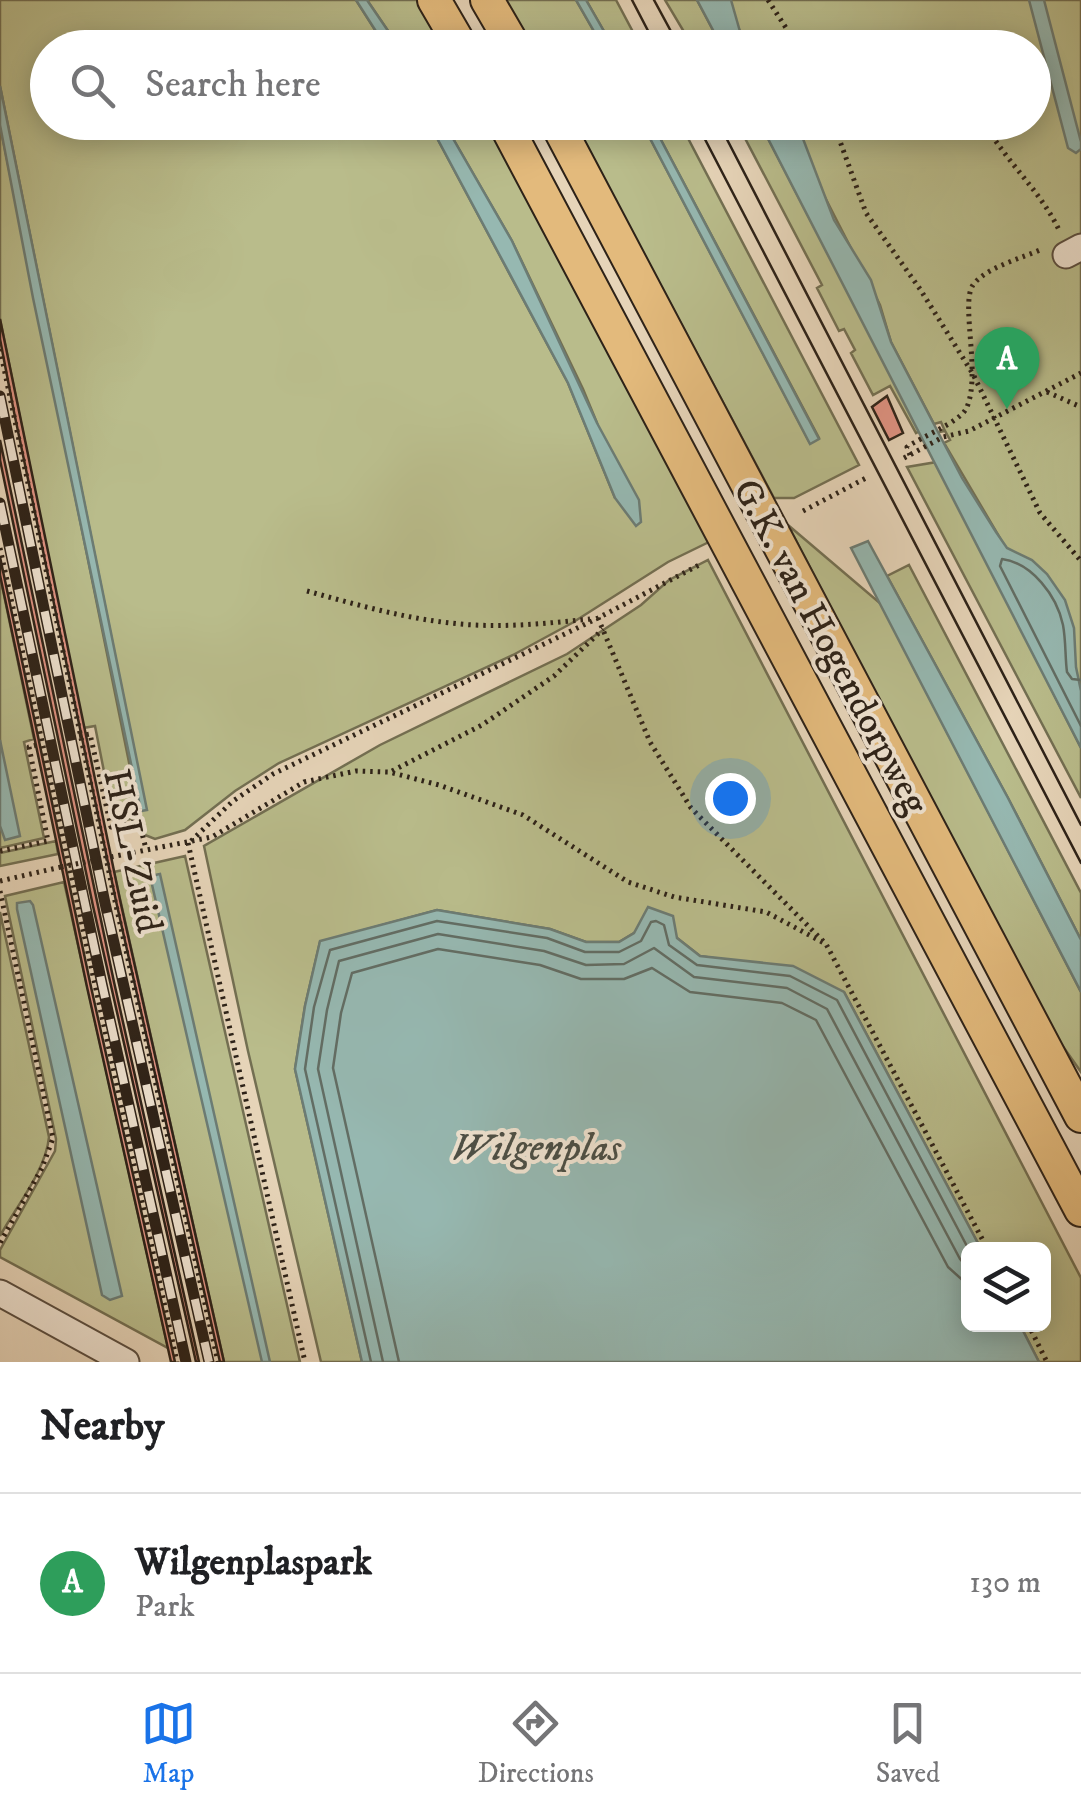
<!DOCTYPE html>
<html lang="en">
<head>
<meta charset="utf-8">
<style>
  :root { --surface:#fff; --page:#f2f2f2; --text:#202124; --muted:#757577; --line:#e0e0e0; --accent:#1a73e8 }
  body { margin:0; font-family:"IM FELL DW Pica",serif; background:var(--page); color:var(--text) }
  .controls { position:absolute; right:30px; bottom:30px; display:grid; overflow:hidden; border-radius:15px; box-shadow:0 5px 25px #0003 }
  .controls button { width:90px; height:90px; display:grid; place-items:center; padding:0; border:0; border-bottom:2px solid var(--line); background:var(--surface); color:var(--text); font:50px sans-serif }
  .you { position:absolute; left:730px; top:798px; width:35px; height:35px; margin:-25px; border:8px solid #fff; border-radius:50%; background:#1a73e8; box-shadow:0 0 0 15px #1a73e833 }
  .badge { display:grid; place-items:center; width:65px; height:65px; border-radius:50%; background:var(--accent); color:#fff; font-size:32px; font-weight:700 }
  .pin { position:absolute; translate:-50% -82px; filter:drop-shadow(0 2px 5px #0008) }
  .pin::after { content:''; position:absolute; top:52px; width:35px; height:30px; background:inherit; clip-path:polygon(0 0,100% 0,50% 100%) }
  .list { margin:0; padding:0; list-style:none }
  h2 { display:flex; justify-content:space-between; align-items:center; height:130px; margin:0; padding:0 40px; font-size:42px }
  h2 small { font-size:32px; font-weight:400; color:var(--muted) }
  .list li { display:grid; grid-template-columns:65px 1fr auto; gap:30px; align-items:center; box-sizing:border-box; height:180px; padding:0 40px; border-top:2px solid var(--line) }
  .list b { display:block; font-size:38px; white-space:nowrap }
  .list p { margin:0; font-size:32px; white-space:nowrap; color:var(--muted) }
  .list em { font-size:32px; font-style:normal; color:var(--muted) }
  .icon { flex:none; width:55px; height:55px; fill:none; stroke:currentColor; stroke-width:2; stroke-linecap:round; stroke-linejoin:round }
  .map { position:relative; flex:none; width:1081px; height:1362px; overflow:hidden }
  .search { position:absolute; background:var(--surface); box-shadow:0 5px 25px #0003; left:30px; right:30px; top:30px; height:110px; display:flex; align-items:center; gap:25px; box-sizing:border-box; padding:0 35px; border-radius:55px; color:var(--muted); font-size:38px }
  .sheet { height:310px; background:var(--surface) }
  nav { display:flex; justify-content:space-around; align-items:center; box-sizing:border-box; height:140px; border-top:2px solid var(--line); background:var(--surface); font-size:28px; color:var(--muted) }
  nav a { display:grid; justify-items:center; gap:5px }
  nav .on { color:var(--accent) }
  .map>svg:first-child { display:block }
</style>
</head>
<body>
<div class="map">
<svg width="1081" height="1362" viewBox="0 0 1081 1362">
  <rect width="100%" height="100%" fill="#e6d4b8"/>
  <filter id="stains"><feTurbulence type="fractalNoise" baseFrequency=".002" numOctaves="4"/><feColorMatrix values="0 0 0 0 .2 0 0 0 0 .09 0 0 0 0 .02 0 0 0 .5 -.17"/></filter>
  <radialGradient id="worn" r=".72"><stop offset=".6" stop-color="#630" stop-opacity="0"/><stop offset="1" stop-color="#630" stop-opacity=".3"/></radialGradient>
  <path fill="#b9bc8b" stroke="#736f52" stroke-width="2.5" d="M0,0h356l30,47 -338,1v74l381,1 139,260 47,115 -18,-75 -14,-34 -71,-148 -68,-118h46l223,417 -45,22 -96,61 -59,32 -234,108 -44,28 -50,39 -30,9 -10,-4 -4,-18 -27,5 -19,-96 -12,2 -83,-409v-194l134,662 12,22 -146,-723z
    M367,0h53l28,47h-49z
    M504,0h72l27,47h-71z
    M586,0h30l25,47h-28z
    M665,0h32l25,47h-29z
    M724,0h357v696l-81,-158 -56,-95 6,-3 -5,-9 -6,1 5,-3 -3,-7 -7,2 -43,-82 -11,-37 -93,-182 247,-1v-74l-286,-1z
    M574,123h68l168,320 9,-5 -167,-315h28l179,342 -65,33h-20z
    M737,123h23l160,308 -4,2 -26,-47 -17,9 -22,-42 4,-3 -11,-21 -5,2 -22,-43 5,-3z
    M937,462l144,286v50l-174,-331z
    M788,525l93,79 200,388v80l-36,-51z
    M708,560l373,718v84h-42l-19,-37 24,-1v-74l-63,-1 -137,-257 -105,-30 -39,-6 -23,-18 -43,-5 -15,9h-33l-36,-13 -113,-19 -117,32 -15,64 -10,63 67,293h-41l-73,-311 -44,-205 176,-101 187,-91 74,-49 28,-25z
    M909,565l172,328v47l-73,-142 -121,-222z
    M0,576l34,163 -10,3 20,96 -44,10z
    M56,841l2,13 -58,12v-13z
    M185,856l115,506h-76l-110,-490z
    M64,882l104,466 -168,-91v-7l55,-99 1,-12 -51,-243z
    M0,912l49,225c-3,33 -33,70 -49,99z"/>
  <path fill="#96b8b1" stroke="#6c7c74" stroke-width="2.5" d="M356,0h11l32,47h-13z
    M576,0h10l27,47h-10z
    M697,0h34l10,35 9,12h-28z
    M1029,0h15l37,142v7l-5,4 -8,-5z
    M0,86l147,724 -6,1 -108,-513 -33,-173z
    M429,123h15l68,118 85,182 42,77 2,22 -5,4 -21,-28 -47,-115z
    M642,123h10l167,316 -9,5z
    M760,123h37l37,97 37,60 20,62 71,136 34,54 11,16 25,12 15,14 18,26 9,28 2,39 5,24v57z
    M868,541l140,257 73,142v52l-230,-444z
    M0,740l20,96 -15,4 -5,-14z
    M160,874l110,488h-8l-112,-486z
    M30,901l3,4 89,391 -12,4 -8,-5 -85,-386v-6z
    M648,907l25,9 4,22 23,18 93,10 51,26 137,257 -13,1v74l52,1 19,37h-677l-67,-293 10,-63 15,-65 117,-31 113,19 36,13h33l15,-9z"/>
  <g fill="none" stroke-linecap="round" stroke-linejoin="round">
    <path stroke="#626d64" stroke-width="2.5" d="M1081,680l-9,-1 -5,-7c-2,-15 -1,-31 -4,-47 -6,-29 -31,-62 -61,-66l-2,7 81,160
      M371,1362l-66,-293 9,-62 16,-57 107,-29 110,17 38,14h34l22,-11 10,-19 5,-1 8,4 5,20 28,20 93,11 47,24 132,250
      M383,1362l-65,-293 9,-59 12,-49 99,-27 106,17 42,14 38,-1 30,-16 40,29 93,11 40,21 133,250 8,9
      M399,1362l-66,-294 8,-55 11,-40 86,-24 102,16 41,14h43l28,-11 38,24 92,11 34,17 132,247 20,18"/>
  </g>
  <path fill="#e39485" stroke="#2d2218" stroke-width="2.5" d="M993,122h27l-21,12z
    M0,319l120,581 104,462h-4l-104,-461 -102,-489 -14,-73z
    M887,396l16,37 -14,7 -17,-33z
    M0,440l114,542 85,380h-3l-103,-456 -93,-446z
    M0,557l91,430 84,375h-4l-84,-375 -87,-412z"/>
  <g fill="none" stroke-linecap="round" stroke-linejoin="round">
    <g stroke="#5b4e40" stroke-width="29">
      <path id="minor" d="M1066,255l15,-8
        M0,1293l126,69"/>
    </g>
    <g stroke="#2d2218" stroke-width="36">
      <path id="major" d="M434,0l28,48
        M487,0l28,48
        M504,122l577,1088
        M556,122l525,994"/>
    </g>
    <path stroke="#2d2218" stroke-width="5" stroke-dasharray="2.5 5" stroke-linecap="butt" d="M768,0l31,48
      M833,122l33,91 54,76 53,85 67,139 41,48
      M984,122c21,39 56,68 75,108
      M0,349l115,552 103,461
      M1047,392l34,15
      M910,455l-3,-8c14,-10 51,-24 59,-38 16,-32 -6,-106 7,-124 13,-18 50,-27 69,-36
      M904,458l39,-21 26,-6 112,-58
      M803,511l63,-33
      M0,548l177,814
      M307,591c54,15 110,31 167,34 39,2 77,-2 116,-6
      M598,618l52,124 41,66 135,136 162,306
      M79,736l11,-2 21,93 28,-6 7,28
      M392,771l90,-46 72,-49 49,-47
      M191,841l42,-40 40,-27 325,-156 103,-54
      M188,843l117,519
      M0,851l48,-10 -19,-94 12,-3
      M111,857l101,-20 92,-55 52,-11 33,1 50,13 84,30 105,67 46,15 92,15 60,32
      M0,881l61,-14
      M0,891l53,247 -11,30 -42,75
      M1028,1324l19,38"/>
    <use href="#minor" stroke="#efe3d1" stroke-width="25"/>
    <use href="#major" stroke="#e3ba7c" stroke-width="32"/>
    <path stroke="#2d2218" stroke-width="2.5" d="M632,0l25,48
      M654,0l26,48
      M696,122l385,741
      M718,122l363,703"/>
    <g stroke="#2d2218" stroke-width="11">
      <path id="rail" d="M0,396l105,507 104,459
        M0,503l102,481 84,378"/>
    </g>
    <use href="#rail" stroke="#efe3d1" stroke-width="8" stroke-dasharray="22" stroke-linecap="butt"/>
    <path stroke="#2d2218" stroke-width="5" stroke-dasharray="2.5 5" stroke-linecap="butt" d="M61,867l50,-10"/>
  </g>
  <g text-anchor="middle" dominant-baseline="central" stroke-width="8" stroke-linejoin="round" paint-order="stroke">
    <g font-size="38" fill="#2d2218" stroke="#efe3d1">
      <text transform="translate(830 647) rotate(62)">G.K. van Hogendorpweg</text>
      <text transform="translate(132 851) rotate(78)">HSL-Zuid</text>
    </g>
    <g font-size="40" font-style="italic" fill="#4c4f46" stroke="#efe3d1">
      <text x="536" y="1149">Wilgenplas</text>
    </g>
  </g>
  <rect width="100%" height="100%" filter="url(#stains)"/>
  <rect width="100%" height="100%" fill="url(#worn)"/>
</svg>
<div class="controls">
<button><svg class="icon" aria-label="layers" viewBox="0 0 24 24"><path d="M12 4l9 5-9 5-9-5zM3 14l9 5 9-5"/></svg></button>
</div>
<div class="you"></div>
<div class="pin badge" style="left:1007px;top:409px;background:#2e9e5b">A</div>
<div class="search"><svg class="icon" aria-label="search" viewBox="0 0 24 24"><circle cx="10" cy="10" r="6"/><path d="M15 15l6 6"/></svg>Search here</div>
</div>
<section class="sheet">
<h2>Nearby<small></small></h2>
<ul class="list">
<li><span class="badge" style="background:#2e9e5b">A</span><div><b>Wilgenplaspark</b><p>Park</p></div><em>130 m</em></li>
</ul>
</section>
<nav>
<a class="on"><svg class="icon" aria-label="map" viewBox="0 0 24 24"><path d="M3 6l6-2 6 2 6-2v14l-6 2-6-2-6 2zM9 4v14M15 6v14"/></svg>Map</a>
<a><svg class="icon" aria-label="directions" viewBox="0 0 24 24"><path d="M12 3l9 9-9 9-9-9zM9 14v-3h6M13 9l2 2-2 2"/></svg>Directions</a>
<a><svg class="icon" aria-label="saved" viewBox="0 0 24 24"><path d="M7 4h10v16l-5-4-5 4z"/></svg>Saved</a>
</nav>
</body>
</html>
